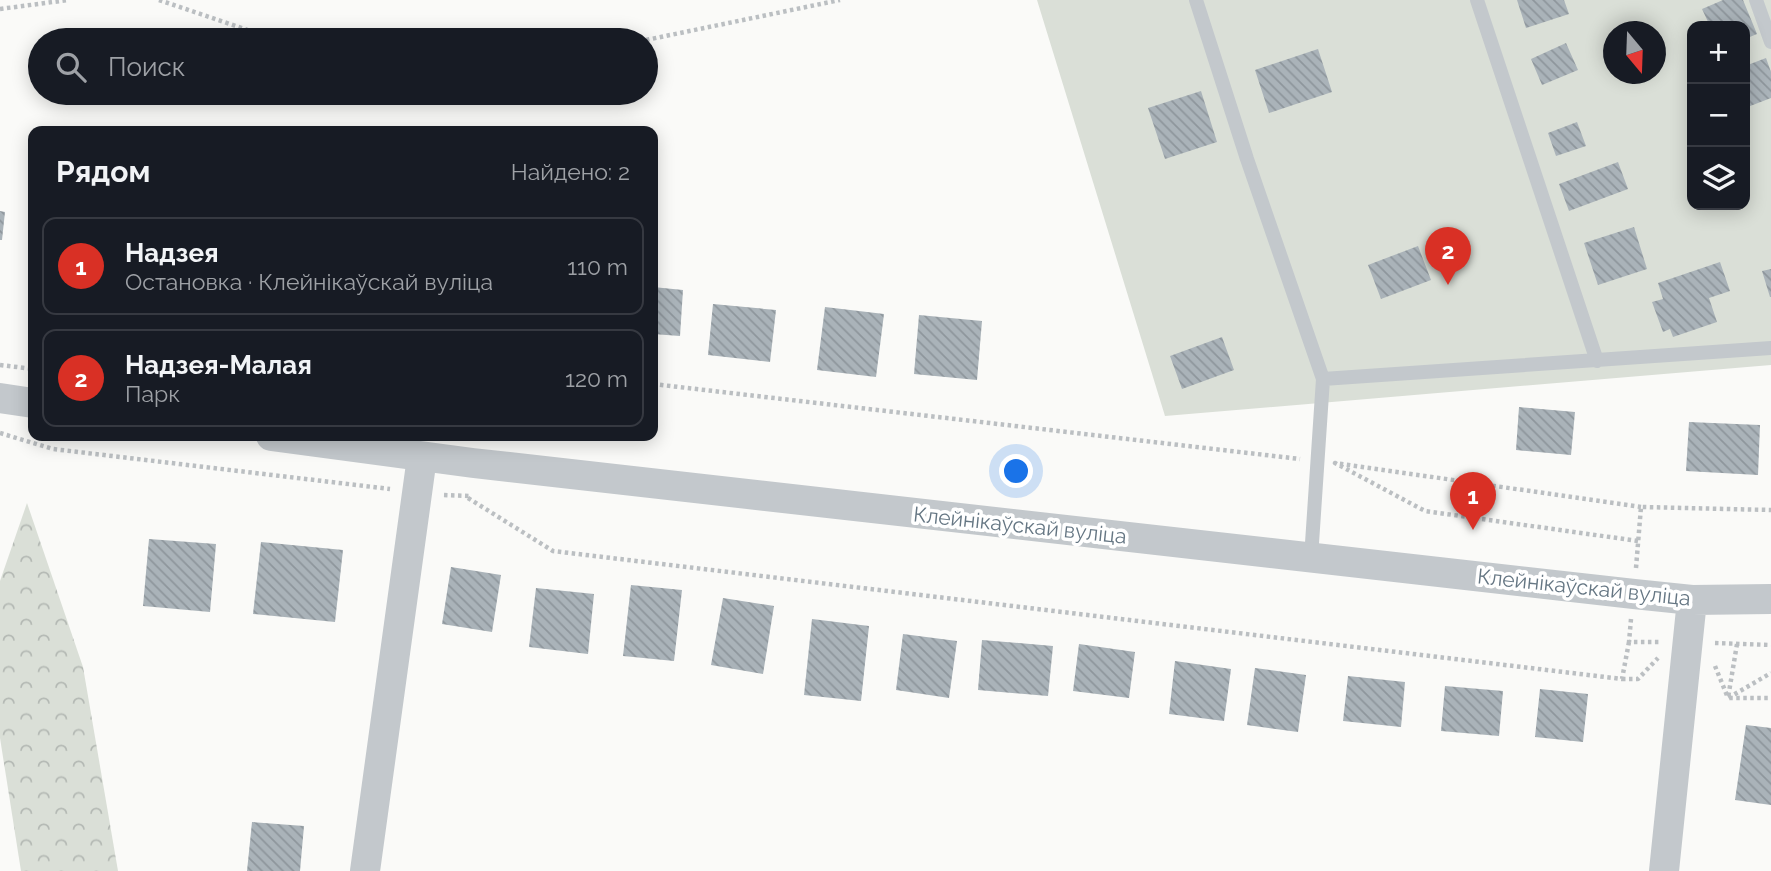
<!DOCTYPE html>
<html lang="ru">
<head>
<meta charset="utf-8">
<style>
  :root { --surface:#171b24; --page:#242831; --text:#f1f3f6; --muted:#9ea1a6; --line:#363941; --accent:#d93025 }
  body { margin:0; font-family:Raleway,sans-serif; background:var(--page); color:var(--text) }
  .controls { position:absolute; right:21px; top:21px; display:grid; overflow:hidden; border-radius:14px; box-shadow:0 4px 18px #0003 }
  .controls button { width:63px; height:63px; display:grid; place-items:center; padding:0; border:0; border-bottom:2px solid var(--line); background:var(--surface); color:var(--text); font:35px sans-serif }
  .compass { position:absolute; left:1603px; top:21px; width:63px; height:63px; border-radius:50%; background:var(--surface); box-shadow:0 4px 18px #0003; rotate:161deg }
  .you { position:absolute; left:1017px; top:472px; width:24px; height:24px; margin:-18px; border:5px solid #fff; border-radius:50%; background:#1a73e8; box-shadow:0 0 0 10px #1a73e833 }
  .badge { display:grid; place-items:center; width:46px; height:46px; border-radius:50%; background:var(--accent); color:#fff; font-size:23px; font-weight:700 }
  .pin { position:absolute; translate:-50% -58px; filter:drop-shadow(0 2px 4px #0008) }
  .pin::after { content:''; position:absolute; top:37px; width:24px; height:21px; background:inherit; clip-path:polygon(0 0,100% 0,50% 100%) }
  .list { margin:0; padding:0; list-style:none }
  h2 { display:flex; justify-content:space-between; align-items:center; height:91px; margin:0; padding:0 28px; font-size:30px }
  h2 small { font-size:23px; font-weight:400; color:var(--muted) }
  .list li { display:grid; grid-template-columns:46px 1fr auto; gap:21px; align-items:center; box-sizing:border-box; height:98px; margin:0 14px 14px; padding:0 14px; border:2px solid var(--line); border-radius:14px }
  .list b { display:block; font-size:26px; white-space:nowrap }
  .list p { margin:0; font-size:23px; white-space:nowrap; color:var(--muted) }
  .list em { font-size:23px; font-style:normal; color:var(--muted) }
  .icon { flex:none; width:38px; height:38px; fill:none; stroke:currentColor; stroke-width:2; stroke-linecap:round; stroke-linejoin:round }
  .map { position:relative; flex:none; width:1771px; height:871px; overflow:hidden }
  .search { position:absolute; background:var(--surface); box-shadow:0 4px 18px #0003; left:28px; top:28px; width:630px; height:77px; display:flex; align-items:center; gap:18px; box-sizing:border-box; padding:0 24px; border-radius:38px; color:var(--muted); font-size:26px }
  .panel { position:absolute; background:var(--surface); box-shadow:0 4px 18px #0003; left:28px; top:126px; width:630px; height:315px; border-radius:14px }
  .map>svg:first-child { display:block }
</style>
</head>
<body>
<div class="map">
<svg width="1771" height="871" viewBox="0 0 1771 871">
  <defs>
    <pattern id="forest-crowns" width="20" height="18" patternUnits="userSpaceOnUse" patternTransform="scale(1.75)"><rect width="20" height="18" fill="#dadfd7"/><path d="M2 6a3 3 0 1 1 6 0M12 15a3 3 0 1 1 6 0" fill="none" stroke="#b4b9b4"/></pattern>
    <pattern id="building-back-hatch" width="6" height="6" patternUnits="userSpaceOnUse" patternTransform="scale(1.75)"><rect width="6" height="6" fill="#aab3b9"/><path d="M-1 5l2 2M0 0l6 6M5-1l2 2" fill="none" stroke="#8e969c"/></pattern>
  </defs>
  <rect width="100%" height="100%" fill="#fafaf8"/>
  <path fill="url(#forest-crowns)" d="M27,503l56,164 35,204h-97l-21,-133v-157z"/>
  <path fill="#dadfd7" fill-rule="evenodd" d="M1037,0h734v365l-606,51zM1692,26h53v179h-53zM1614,32h42v42h-42z"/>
  <path fill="url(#building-back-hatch)" d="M1517,0h47l5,14 -43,14z
    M1723,0h20l14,34 -12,5v-13h-35l-8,-17z
    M1566,43l12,27 -36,15 -11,-26z
    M1318,49l14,43 -63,21 -14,-43z
    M1766,58l5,14v26l-26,10v-42z
    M1201,91l16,51 -52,17 -17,-51z
    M1577,122l9,24 -30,10 -8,-23z
    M1618,162l10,27 -59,22 -10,-27z
    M0,211l5,1 -3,28h-2z
    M1634,227l13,42 -49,16 -14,-42z
    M1418,246l13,34 -50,19 -13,-34z
    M31,249h2v43h-5z
    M1720,262l10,29 -21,7 8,24 -44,15 -3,-8 -7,3 -11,-30 11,-3 -5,-16z
    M1771,269v28h-1l-8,-26z
    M653,287l30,3 -3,46 -27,-2z
    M713,304l63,6 -6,52 -62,-7z
    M825,307l59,7 -8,63 -59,-7z
    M919,315l63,6 -5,59 -63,-6z
    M1222,337l12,33 -52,19 -12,-33z
    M1519,407l56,5 -4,43 -55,-5z
    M1689,422l71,3 -2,50 -72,-4z
    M149,539l67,5 -6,68 -67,-6z
    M261,542l82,8 -8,72 -82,-8z
    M451,567l50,8 -9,57 -50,-8z
    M631,585l51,5 -8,71 -51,-5z
    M536,588l58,6 -6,60 -59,-7z
    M723,598l51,8 -11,68 -52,-9z
    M812,619l57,7 -8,75 -57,-6z
    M903,634l54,7 -8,57 -53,-8z
    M982,640l71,6 -5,50 -70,-6z
    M1079,644l56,8 -6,46 -56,-7z
    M1175,661l56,8 -7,52 -55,-7z
    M1255,668l51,7 -8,57 -51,-7z
    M1348,676l57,6 -4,45 -58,-6z
    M1445,686l58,5 -4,45 -58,-5z
    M1540,689l48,5 -5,48 -48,-5z
    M1746,725l25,3v77l-36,-5z
    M252,822l52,4 -4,45h-53z"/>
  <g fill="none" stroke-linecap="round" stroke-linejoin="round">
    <path stroke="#bbbfc2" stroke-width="4.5" stroke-dasharray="3.5 3.5" stroke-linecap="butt" d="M159,0l118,40
      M0,9l68,-9
      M646,40l194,-40
      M0,365l33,4
      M653,384l647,75
      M0,433l53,16 337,40
      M444,495l25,1
      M468,498l85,53 1069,128 7,-37
      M1638,541l-213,-30 -90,-48 306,44
      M1636,568l5,-61 130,3
      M1631,619l-2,23h32
      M1715,643l56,2
      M1737,644l-9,54h43
      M1715,666l13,32 43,-25
      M1622,679h16l20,-21"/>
    <path stroke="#c3c8cc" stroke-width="14" d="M1196,0l51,159 76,220 448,-31
      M1477,0l120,361
      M1756,0l15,42
      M1311,558l12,-179"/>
    <path stroke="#c3c8cc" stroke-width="30" d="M0,398l33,5
      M271,436l202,27 1161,131 58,6 79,-1
      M365,871l57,-414
      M1664,871l28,-271"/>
  </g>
  <g text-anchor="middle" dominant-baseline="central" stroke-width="7" stroke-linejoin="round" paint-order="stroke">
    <g font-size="21" fill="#657683" stroke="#fff">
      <text transform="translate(1020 525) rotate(6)">Клейнікаўскай вуліца</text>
      <text transform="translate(1584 587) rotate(6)">Клейнікаўскай вуліца</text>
    </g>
  </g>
</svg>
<div class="controls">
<button>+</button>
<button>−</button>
<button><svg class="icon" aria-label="layers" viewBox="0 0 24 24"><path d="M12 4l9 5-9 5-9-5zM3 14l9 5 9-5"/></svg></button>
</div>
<svg class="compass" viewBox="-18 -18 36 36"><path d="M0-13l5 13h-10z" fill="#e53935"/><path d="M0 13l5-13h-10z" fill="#9ea1a6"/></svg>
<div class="you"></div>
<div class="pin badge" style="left:1473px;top:530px">1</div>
<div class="pin badge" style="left:1448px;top:285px">2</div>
<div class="search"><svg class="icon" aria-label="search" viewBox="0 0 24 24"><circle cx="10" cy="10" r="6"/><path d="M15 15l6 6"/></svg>Поиск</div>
<section class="panel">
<h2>Рядом<small>Найдено: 2</small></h2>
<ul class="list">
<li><span class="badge">1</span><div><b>Надзея</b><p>Остановка · Клейнікаўскай вуліца</p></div><em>110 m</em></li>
<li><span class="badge">2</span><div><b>Надзея-Малая</b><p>Парк</p></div><em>120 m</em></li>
</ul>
</section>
</div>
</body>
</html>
